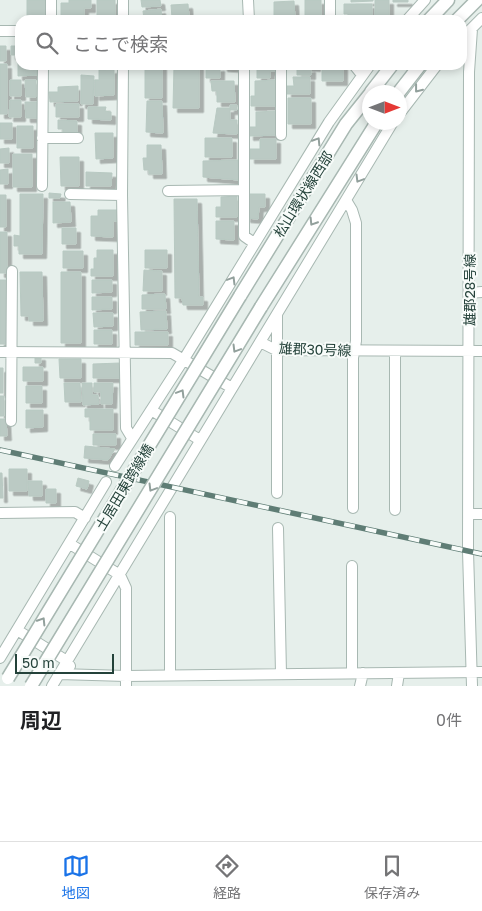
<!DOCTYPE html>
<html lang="ja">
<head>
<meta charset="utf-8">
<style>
  :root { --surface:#fff; --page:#f2f2f2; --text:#202124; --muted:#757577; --line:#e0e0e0; --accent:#1a73e8 }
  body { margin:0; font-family:"Golos Text","Noto Sans JP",sans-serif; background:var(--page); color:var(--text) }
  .compass { position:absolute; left:362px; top:85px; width:45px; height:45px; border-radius:50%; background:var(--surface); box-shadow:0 2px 8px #0003; rotate:90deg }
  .scale { position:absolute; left:15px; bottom:12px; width:99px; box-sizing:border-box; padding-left:5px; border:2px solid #24423a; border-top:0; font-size:14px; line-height:18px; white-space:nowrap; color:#24423a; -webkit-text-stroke:4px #f7fbf9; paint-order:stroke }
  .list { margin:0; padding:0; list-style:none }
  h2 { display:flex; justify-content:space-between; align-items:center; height:65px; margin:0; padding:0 20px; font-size:21px }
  h2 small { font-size:16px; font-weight:400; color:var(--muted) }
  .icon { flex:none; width:28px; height:28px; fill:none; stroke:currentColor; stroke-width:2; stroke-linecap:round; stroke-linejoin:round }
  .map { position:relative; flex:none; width:482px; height:686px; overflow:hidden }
  .search { position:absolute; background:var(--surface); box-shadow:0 2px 8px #0003; left:15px; right:15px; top:15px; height:55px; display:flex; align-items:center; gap:12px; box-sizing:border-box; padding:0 18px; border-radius:15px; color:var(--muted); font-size:19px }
  .sheet { height:155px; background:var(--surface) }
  nav { display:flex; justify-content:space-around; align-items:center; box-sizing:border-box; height:70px; border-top:1px solid var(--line); background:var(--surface); font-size:14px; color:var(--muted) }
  nav a { display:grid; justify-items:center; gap:2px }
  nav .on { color:var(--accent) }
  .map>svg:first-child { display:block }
</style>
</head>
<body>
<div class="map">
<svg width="482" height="686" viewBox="0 0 482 686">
  <defs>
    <filter id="shadow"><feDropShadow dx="4.5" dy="4.5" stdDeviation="0" flood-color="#0004"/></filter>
  </defs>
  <rect width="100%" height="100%" fill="#e6efeb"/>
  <path fill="#bbcac4" stroke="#b8c9c2" filter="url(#shadow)" d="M27,0h19v16h-5v4h-14z
    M69,0h22v8h-7v7h-8v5h-15v-17h8z
    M97,0h18v18h-18z
    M141,0h19l1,6 -19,1z
    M305,0h16v17h-16z
    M351,0h22v1l-22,1z
    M375,0h14v20h-14z
    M393,0h15v2h-15z
    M294,1l1,19h-21v-18z
    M188,4l1,13 -17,1 -1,-13z
    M344,4h28v16h-24v-6h-4z
    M161,9l1,11h-18l-1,-9z
    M19,35l1,20h-9v-9h8z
    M0,46h6v15h-6z
    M18,60l2,5h17v10l-19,1z
    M0,64h7v50h-7z
    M145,65h17v33h-17z
    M174,65h25v43h-26z
    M223,65h14v3l-14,-1z
    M257,65h20l-1,6h-6v7h-13z
    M297,65h19v2l-19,-1z
    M322,65h21v16h-21z
    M220,67v11h-14v-10z
    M311,68v7h-14v-6z
    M114,69v26l-19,1v-16h4v-10z
    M81,75l13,1 -1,28h-12z
    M293,77h17v17h-23v-8h7z
    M10,80h11v16h-11z
    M25,80h11v17h-10z
    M278,80v26h-27v-10h4v-15z
    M211,81h23l1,21h-18v-11h-5z
    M78,86v15l-28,1 -1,-10h9v-5z
    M288,98h23v26h-23z
    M10,100h11v17h-12z
    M147,101h15l1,32 -17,-1z
    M25,102h12v16h-11z
    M56,104h23v13h-23z
    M230,105h7v5h-7z
    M88,107h18l-1,4 6,1v8l-23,-1z
    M217,108h13v12h7v14l-24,-1z
    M277,111v24l-28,1v-9h7v-15z
    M58,120l19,1v14l-14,-1v-5h-5z
    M0,123h12v16h-12z
    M17,126h16v22h-16z
    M95,133h18v25l-17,1z
    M205,138h27v19h-27z
    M260,139h16v20h-26v-10h10z
    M147,145h14l1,29h-13v-4h-5l-1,-12h4z
    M9,148v15h-9v-14z
    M13,154h19v33h-19z
    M60,157h19v29h-18z
    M238,160l1,20 -36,-3v-16z
    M8,169v15h-8v-14z
    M86,172l26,1 -1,13h-25z
    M49,193l12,1 -1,4h-11z
    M20,194h23l-1,60h-23v-8h-5v-11l6,1z
    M247,194h18v13h-6l-1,12 -12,-1z
    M0,195h6v32h-6z
    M237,196v21h-21v-10h5v-10z
    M174,199h23l2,98h4v8h-20l-1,-7h-7z
    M53,202h17l1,20 -18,1z
    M98,210h19v11h-4v16l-22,-1v-20h7z
    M216,221h18v19l-18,-1z
    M62,228h14v16h-14z
    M0,232h7v41h-7z
    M97,250h16v26h-22v-7h3v-11h3z
    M145,250h22v18h-22z
    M63,251h20v17h-20z
    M144,270l18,1v20h-19z
    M20,272h22l1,49h-14v-5h-8z
    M61,272h20v71h-20z
    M0,280h7v64h-7z
    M92,280h20v12l-20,1z
    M165,294l1,15h-24v-14z
    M92,297h20v12l-20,1z
    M166,311l1,18 -26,1 -1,-18z
    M93,313h20v13l-19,1z
    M94,330h18v14h-18z
    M135,332h33v13h-33z
    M35,356h6v7h-6z
    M59,359h22v19h-21z
    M120,363l1,15h-28v-14z
    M23,367h20v14h-20z
    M0,368h3v25h-3z
    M64,383h16l1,19h-16z
    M82,383h10v12h6l1,9 -16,1z
    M94,383h19l-1,21h-11v-12h-7z
    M26,386h16v17h-16z
    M0,396h4v20h-4z
    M85,409h28v21h-23v-13h-5z
    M26,410h17v17l-17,1z
    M0,419h6l1,17h-7z
    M93,434h23v11h-23z
    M85,446l30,3 -7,11 -24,-2z
    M9,469h18v22h-18z
    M0,473h2l1,25h-3z
    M78,478l11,3 -2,8 -11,-3z
    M28,481h14v15h-13z
    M46,489h10v14h-10z"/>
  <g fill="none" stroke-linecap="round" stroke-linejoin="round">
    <g stroke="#a8b8b2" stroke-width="12">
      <path id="minor" d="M123,0v20
        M248,0l1,20
        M330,0v20
        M51,20v-20
        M407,20l18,-20
        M472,29l-3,43 -1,479 4,135
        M0,31h20
        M462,38l20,-20
        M123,65l-1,130 4,233 6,10
        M244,65v171l10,7
        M354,65l8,10
        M400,113l37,-48
        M281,135v-70
        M42,138h36
        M42,186l1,-121
        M168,191l76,-1
        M70,194l52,1
        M346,200l6,10 4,13v118l-3,17v150
        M469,293l13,-1
        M260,342l16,8 206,1
        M395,351v159
        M0,352l172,1 60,35
        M151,410l49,30
        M11,421l1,-150
        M115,466l69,-107 145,-237 41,-57
        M277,493v-178
        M0,513l75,-1 10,6
        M468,514h14
        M170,517v158
        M278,528l3,146
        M70,544l50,31
        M352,566v107
        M120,575l6,13v98
        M17,630l50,31 3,5
        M0,658l106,-176
        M59,674l67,2 356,-4
        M52,686l341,-564
        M360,686l3,-13
        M397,686l2,-13"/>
    </g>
    <g stroke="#a8b8b2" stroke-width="15">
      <path id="tertiary" d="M429,20l19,-20
        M457,20l20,-20
        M371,92l21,-27
        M399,92l21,-27
        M240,296l106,-172 24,-30
        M261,307l116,-185"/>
    </g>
    <use href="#minor" stroke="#fff" stroke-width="10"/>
    <use href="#tertiary" stroke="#fff" stroke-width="12"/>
    <g stroke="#5f7d75" stroke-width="5.5">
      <path id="rail" d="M0,450l482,104"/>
    </g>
    <use href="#rail" stroke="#f7fbf9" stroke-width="4" stroke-dasharray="11" stroke-linecap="butt"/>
    <g stroke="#a8b8b2" stroke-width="15" stroke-linecap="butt">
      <path id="tertiary-bridge" d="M8,678l232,-382
        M31,686l230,-379"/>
    </g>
    <use href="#tertiary-bridge" stroke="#fff" stroke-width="12"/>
  </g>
  <defs><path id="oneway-chevron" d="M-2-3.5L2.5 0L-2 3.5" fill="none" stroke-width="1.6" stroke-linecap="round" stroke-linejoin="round" transform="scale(1.25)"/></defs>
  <g stroke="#92a09c">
    <use href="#oneway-chevron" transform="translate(418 89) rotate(128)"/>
    <use href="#oneway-chevron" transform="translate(317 141) rotate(-58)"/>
    <use href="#oneway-chevron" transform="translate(359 179) rotate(121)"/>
    <use href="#oneway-chevron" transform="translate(313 222) rotate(122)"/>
    <use href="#oneway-chevron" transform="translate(232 280) rotate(-59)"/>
    <use href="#oneway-chevron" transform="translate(236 349) rotate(121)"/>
    <use href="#oneway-chevron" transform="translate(181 393) rotate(-59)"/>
    <use href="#oneway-chevron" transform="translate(152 488) rotate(121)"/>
    <use href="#oneway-chevron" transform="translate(42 621) rotate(-58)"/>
  </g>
  <g text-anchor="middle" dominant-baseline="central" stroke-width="4" stroke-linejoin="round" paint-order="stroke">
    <g font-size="14" fill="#24423a" stroke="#f7fbf9">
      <text transform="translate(303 194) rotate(-58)">松山環状線西部</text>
      <text transform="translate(469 290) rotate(-90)">雄郡28号線</text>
      <text transform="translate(315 349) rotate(2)">雄郡30号線</text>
      <text transform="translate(124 487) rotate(-59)">土居田東跨線橋</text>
    </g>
  </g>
</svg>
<svg class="compass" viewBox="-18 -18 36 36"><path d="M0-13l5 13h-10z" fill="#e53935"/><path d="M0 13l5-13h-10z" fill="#757577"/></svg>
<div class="scale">50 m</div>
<div class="search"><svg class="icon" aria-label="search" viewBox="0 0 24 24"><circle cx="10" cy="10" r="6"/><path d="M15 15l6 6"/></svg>ここで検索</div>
</div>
<section class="sheet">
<h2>周辺<small>0件</small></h2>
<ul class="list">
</ul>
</section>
<nav>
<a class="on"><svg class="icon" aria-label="map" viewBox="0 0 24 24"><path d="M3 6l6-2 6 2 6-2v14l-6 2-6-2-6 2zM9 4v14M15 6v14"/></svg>地図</a>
<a><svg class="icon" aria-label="directions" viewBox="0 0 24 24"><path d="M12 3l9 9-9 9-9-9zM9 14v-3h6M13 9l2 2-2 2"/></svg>経路</a>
<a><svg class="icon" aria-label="saved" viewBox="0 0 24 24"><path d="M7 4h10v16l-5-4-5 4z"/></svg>保存済み</a>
</nav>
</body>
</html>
